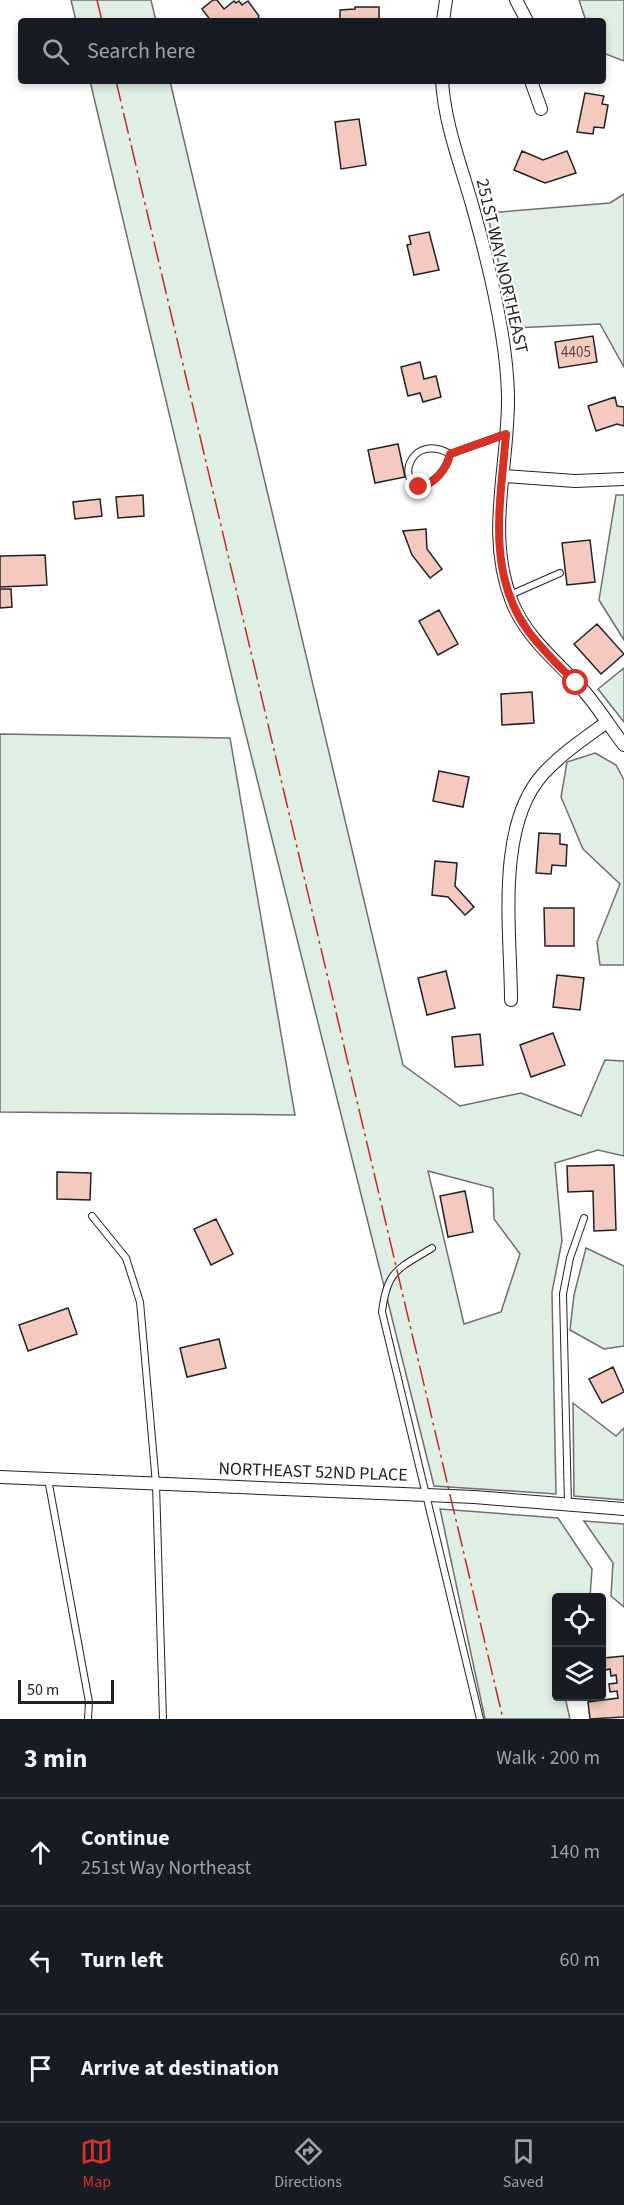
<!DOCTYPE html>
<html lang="en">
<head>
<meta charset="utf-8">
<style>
  :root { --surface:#171b24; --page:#242831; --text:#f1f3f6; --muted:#9ea1a6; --line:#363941; --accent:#d93025 }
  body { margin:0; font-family:"Source Sans 3",sans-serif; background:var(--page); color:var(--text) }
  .controls { position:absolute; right:18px; bottom:18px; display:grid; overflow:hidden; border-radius:6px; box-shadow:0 3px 9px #0003 }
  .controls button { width:54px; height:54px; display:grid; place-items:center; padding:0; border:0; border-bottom:2px solid var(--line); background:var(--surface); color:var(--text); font:30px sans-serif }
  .scale { position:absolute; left:18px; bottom:15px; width:96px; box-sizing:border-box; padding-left:6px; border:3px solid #222; border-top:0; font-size:16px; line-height:21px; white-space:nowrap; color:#222; -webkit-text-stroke:4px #fff; paint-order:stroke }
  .stop { position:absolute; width:18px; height:18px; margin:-14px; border:4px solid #d93025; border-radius:50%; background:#fff }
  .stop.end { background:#d93025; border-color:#fff; box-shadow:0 2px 6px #0008 }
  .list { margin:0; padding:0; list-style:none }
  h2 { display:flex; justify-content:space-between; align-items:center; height:78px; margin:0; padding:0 24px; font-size:26px }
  h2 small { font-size:20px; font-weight:400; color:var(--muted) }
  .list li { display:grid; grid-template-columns:39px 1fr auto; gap:18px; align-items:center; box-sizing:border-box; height:108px; padding:0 24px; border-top:2px solid var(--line) }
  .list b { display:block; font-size:22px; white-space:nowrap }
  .list p { margin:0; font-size:20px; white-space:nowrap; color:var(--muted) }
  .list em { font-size:20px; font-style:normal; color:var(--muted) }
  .icon { flex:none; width:33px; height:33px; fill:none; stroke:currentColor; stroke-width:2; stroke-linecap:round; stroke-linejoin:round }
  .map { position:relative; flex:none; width:624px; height:1719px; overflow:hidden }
  .search { position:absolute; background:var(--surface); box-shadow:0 3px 9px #0003; left:18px; right:18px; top:18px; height:66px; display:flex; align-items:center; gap:15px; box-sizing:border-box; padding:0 21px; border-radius:6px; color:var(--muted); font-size:22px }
  .sheet { height:402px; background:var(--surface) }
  nav { display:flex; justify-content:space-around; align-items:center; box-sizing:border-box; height:84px; border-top:2px solid var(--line); background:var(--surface); font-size:16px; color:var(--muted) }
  nav a { display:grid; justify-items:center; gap:3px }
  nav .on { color:var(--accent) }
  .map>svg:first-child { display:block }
</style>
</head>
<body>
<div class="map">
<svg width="624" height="1719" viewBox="0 0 624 1719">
  <rect width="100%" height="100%" fill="#fff"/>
  <path fill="#e0efe3" stroke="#6f6f6f" stroke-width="1.5" fill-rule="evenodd" d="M71,0h80l5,21h-80z
    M579,0h45v61l-21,-8v-32h-17z
    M90,81h80l233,984 57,41 61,-13 60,23 24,-56 19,1v95l-26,-6 -43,13 7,78 -10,51 4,202 -122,-8 -196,-783zM428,1171l65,17 1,31 26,35 -19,58 -37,12z
    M624,194v173l-24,-43 -86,4 -27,-115 123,-10z
    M616,495h8v145l-25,-40z
    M624,668v54l-26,-33z
    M0,734l230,4 65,377 -295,-3z
    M595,753l21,12 8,15v185h-24l-3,-23 23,-58 -37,-35 -22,-52 6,-35z
    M586,1248l38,18v80l-20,3 -34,-19 4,-35z
    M573,1403l43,33 8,-8v72l-50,-4z
    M440,1509l118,9 34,51 -2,28 -34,1v98l9,1 5,22h-85z
    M584,1521l40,3v83l-13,-11 2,-33z"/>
  <path fill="#f3c9c0" stroke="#222" stroke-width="1.5" d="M213,0h4l7,9 10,-8 2,2 3,-2 3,4 6,-4 11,15 -2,5h-46l-9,-12z
    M355,7h24v14h-39v-11l15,-1z
    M585,93l19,3 -2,8 6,1 -4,23 -10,-1 -1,7 -16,-2z
    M359,119l7,46 -25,4 -6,-47z
    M522,151l21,9 24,-9 9,22 -31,10 -31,-13z
    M429,232l10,38 -25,5 -7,-30 4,-1 -2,-8z
    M593,336l4,26 -38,6 -4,-26z
    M420,362l4,17 12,-3 5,21 -18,5 -3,-9 -12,3 -7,-29z
    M615,397l2,9 7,1v19l-7,-2 -21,7 -8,-25z
    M398,444l7,33 -30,6 -7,-33z
    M143,495l1,21 -26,2 -2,-21z
    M100,499l2,17 -27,3 -2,-17z
    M426,529l1,20 15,20 -12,9 -18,-23 -9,-24z
    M590,540l5,42 -28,3 -5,-42z
    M45,555l2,30 -47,2v-31z
    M0,589h11l1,18 -12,1z
    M439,610l19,34 -20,11 -19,-34z
    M597,624l27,30 -23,20 -27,-30z
    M532,692l2,31 -32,2 -1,-31z
    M439,771l30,6 -6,30 -30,-6z
    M539,833l21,1v10l7,1 -1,21 -14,-1 -1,9 -15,-1z
    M435,861l22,2 -2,23 19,21 -9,8 -17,-18 -16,-2z
    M544,908h30v38h-29z
    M446,971l9,37 -28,7 -9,-37z
    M557,975l27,3 -4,32 -27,-3z
    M553,1033l12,32 -34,12 -11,-32z
    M480,1034l3,31 -28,2 -3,-30z
    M614,1165l2,65 -22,1 -1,-40 -25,1 -1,-26z
    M57,1172l34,1 -1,27 -33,-1z
    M465,1191l8,41 -25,5 -8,-41z
    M216,1219l17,35 -22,11 -17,-36z
    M68,1308l9,26 -49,17 -9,-26z
    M219,1339l7,29 -39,9 -7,-29z
    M613,1367l11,25 -22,11 -13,-24z
    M624,1656v61l-34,2 -2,-17 30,-4 -1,-7 -7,1 -1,-8 8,-1 -1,-8 -5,1 -1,-7 -5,1 -1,-12z"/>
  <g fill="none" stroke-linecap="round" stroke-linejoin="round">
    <g stroke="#222" stroke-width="8">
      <path id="lane" d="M450,454c-3,15 -16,30 -31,33 -24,-10 -5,-54 31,-33l56,-20
        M510,595l50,-22
        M92,1216l34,42 14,44 16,182 7,235
        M432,1248c-34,21 -45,22 -50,64l98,407
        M48,1479l41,223 -1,17
        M568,1505l-5,-211 7,-36 14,-40"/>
    </g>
    <g stroke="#222" stroke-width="14">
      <path id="street" d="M516,0l11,21
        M443,21l3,-21
        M442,81c3,45 19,84 31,127 16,57 34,129 35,188 1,70 -23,138 4,206 15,37 46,60 71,88 15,17 27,37 41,55
        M531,81l10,28
        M503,476l72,5 49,-2
        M511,1000c0,-67 -16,-173 32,-226 18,-20 42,-36 64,-52
        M0,1477l474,20 150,12"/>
    </g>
    <use href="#lane" stroke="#fff" stroke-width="6"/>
    <use href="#street" stroke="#fff" stroke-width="12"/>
    <path stroke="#c62828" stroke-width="1.5" stroke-dasharray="21 4.5 3 4.5" stroke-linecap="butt" d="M97,0l5,21
      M116,81l387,1638"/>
  </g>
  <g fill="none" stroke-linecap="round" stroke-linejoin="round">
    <path stroke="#d93025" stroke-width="8" d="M419,487c15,-2 28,-18 31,-33l56,-20c-5,65 -20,136 20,194 14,20 32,37 50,55"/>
  </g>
  <g text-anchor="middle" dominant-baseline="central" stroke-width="4.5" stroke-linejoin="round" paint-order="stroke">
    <g font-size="15" fill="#564c4a">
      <text x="576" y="352">4405</text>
    </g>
    <g font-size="18" fill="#222" stroke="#fff">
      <text transform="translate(502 266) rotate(77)">251ST WAY NORTHEAST</text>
      <text transform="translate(313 1472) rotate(2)">NORTHEAST 52ND PLACE</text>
    </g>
  </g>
</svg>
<div class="controls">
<button><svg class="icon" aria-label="locate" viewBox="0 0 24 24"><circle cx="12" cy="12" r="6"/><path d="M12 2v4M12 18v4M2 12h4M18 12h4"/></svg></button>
<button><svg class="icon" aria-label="layers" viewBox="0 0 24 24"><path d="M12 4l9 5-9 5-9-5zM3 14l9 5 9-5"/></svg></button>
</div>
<div class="scale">50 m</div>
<div class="stop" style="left:576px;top:683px"></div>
<div class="stop end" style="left:419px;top:487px"></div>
<div class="search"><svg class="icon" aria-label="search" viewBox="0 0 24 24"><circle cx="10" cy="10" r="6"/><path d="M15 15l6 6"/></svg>Search here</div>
</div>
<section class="sheet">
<h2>3 min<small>Walk · 200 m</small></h2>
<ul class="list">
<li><svg class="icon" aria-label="ahead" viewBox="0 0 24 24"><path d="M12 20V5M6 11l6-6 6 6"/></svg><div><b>Continue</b><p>251st Way Northeast</p></div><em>140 m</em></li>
<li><svg class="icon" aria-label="left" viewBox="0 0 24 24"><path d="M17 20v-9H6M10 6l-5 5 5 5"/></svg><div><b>Turn left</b></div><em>60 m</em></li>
<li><svg class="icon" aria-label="arrive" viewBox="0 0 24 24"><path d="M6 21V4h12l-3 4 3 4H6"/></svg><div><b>Arrive at destination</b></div></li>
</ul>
</section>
<nav>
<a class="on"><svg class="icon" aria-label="map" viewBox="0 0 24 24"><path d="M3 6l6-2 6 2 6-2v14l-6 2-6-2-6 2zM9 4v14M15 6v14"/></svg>Map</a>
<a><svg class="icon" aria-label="directions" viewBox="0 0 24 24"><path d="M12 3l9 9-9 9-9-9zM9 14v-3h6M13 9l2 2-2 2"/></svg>Directions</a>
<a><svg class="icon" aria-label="saved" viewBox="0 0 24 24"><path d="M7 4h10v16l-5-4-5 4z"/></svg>Saved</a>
</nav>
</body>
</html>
